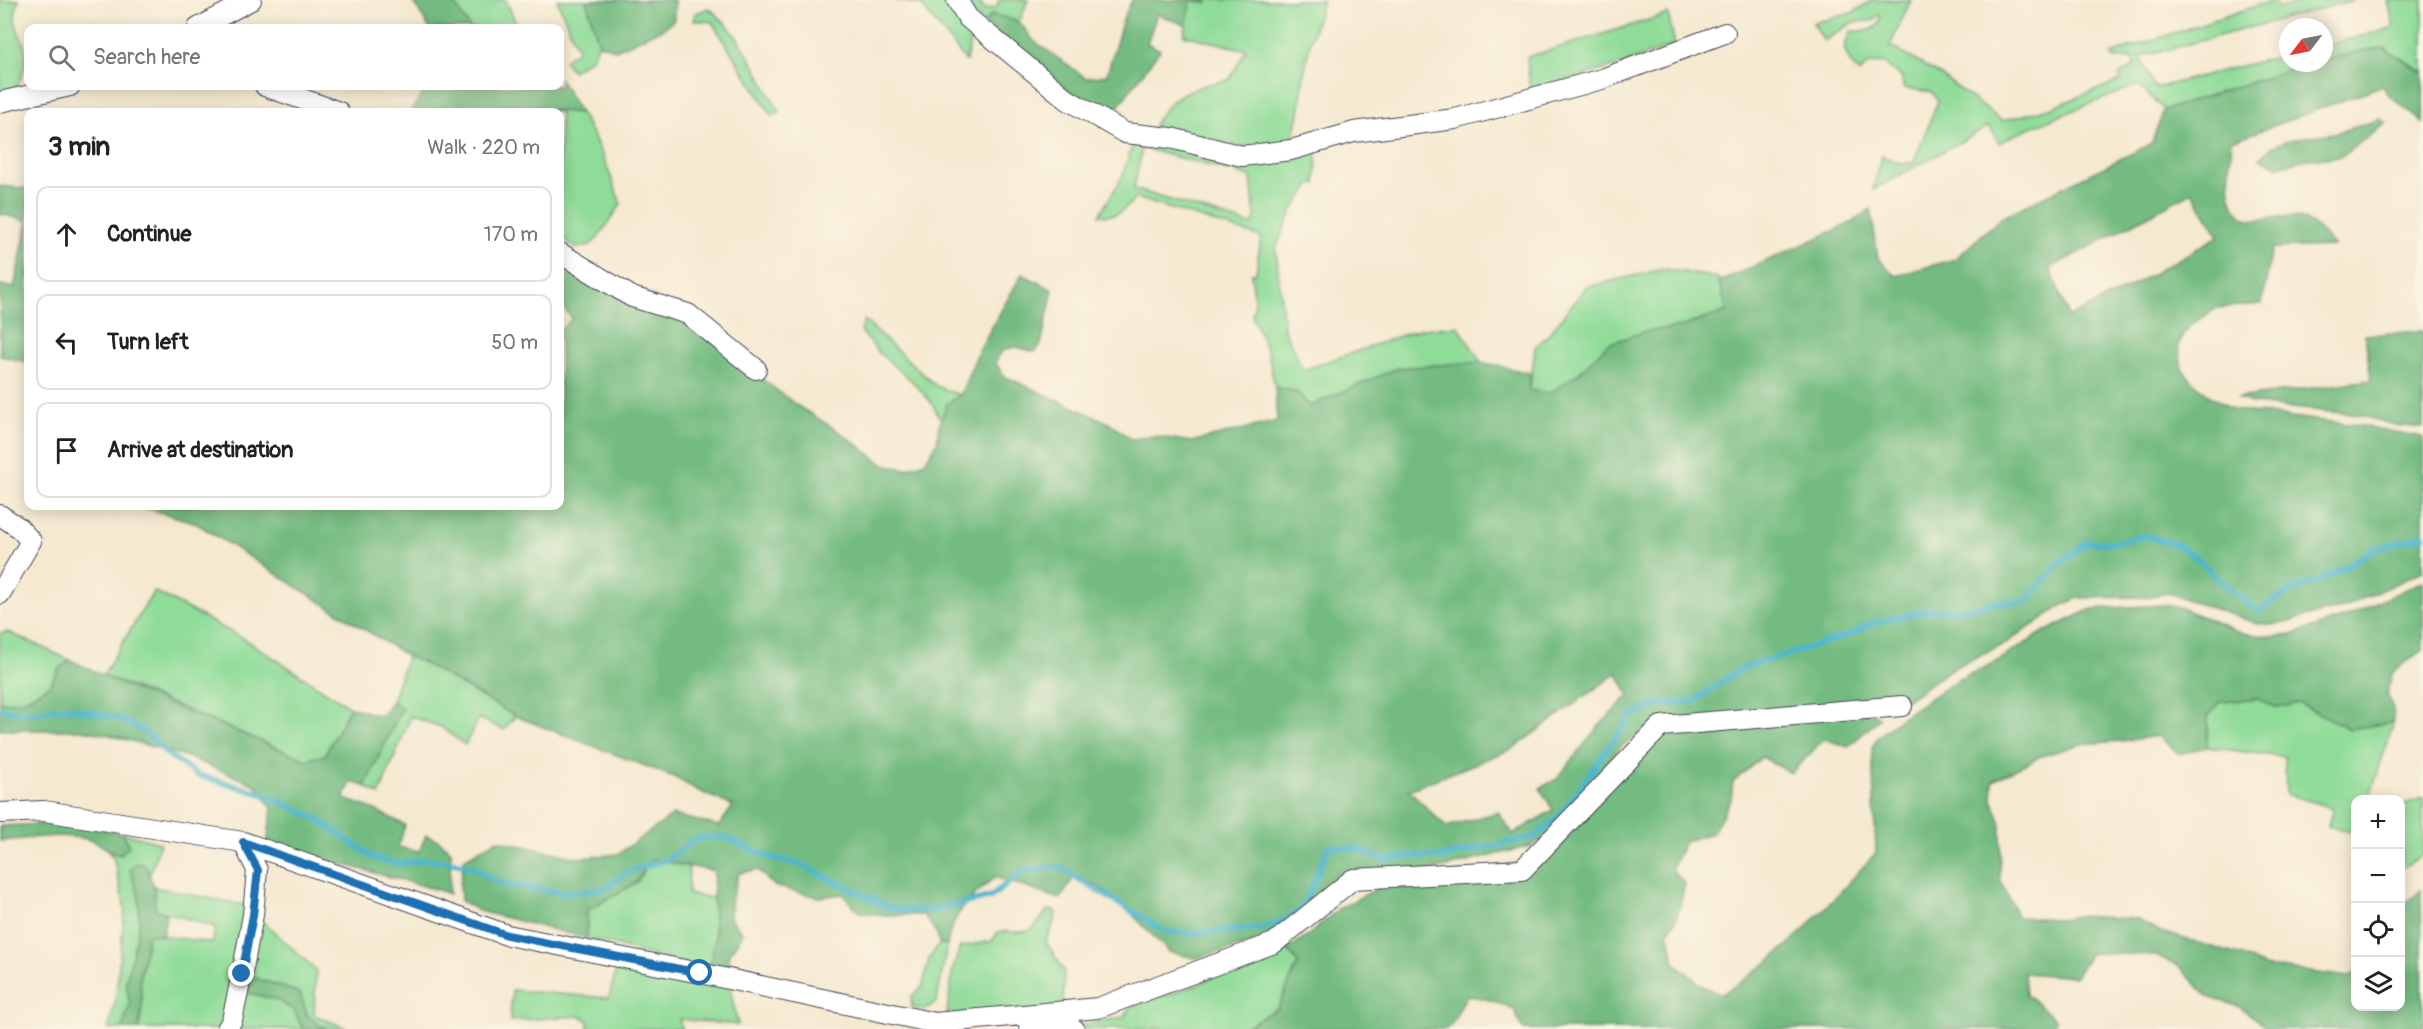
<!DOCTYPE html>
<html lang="en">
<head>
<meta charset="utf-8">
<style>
  :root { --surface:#fff; --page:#f6f6f6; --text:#222; --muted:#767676; --line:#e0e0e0 }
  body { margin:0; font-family:Pangolin,sans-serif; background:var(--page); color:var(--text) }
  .controls { position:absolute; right:18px; bottom:18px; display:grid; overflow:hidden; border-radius:12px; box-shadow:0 3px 15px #0003 }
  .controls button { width:54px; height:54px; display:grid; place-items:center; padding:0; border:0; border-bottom:2px solid var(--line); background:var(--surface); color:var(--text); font:30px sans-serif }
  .compass { position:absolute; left:2279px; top:18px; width:54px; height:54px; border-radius:50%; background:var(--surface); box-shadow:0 3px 15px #0003; rotate:238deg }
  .stop { position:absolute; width:18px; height:18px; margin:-14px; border:4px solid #1f6fb2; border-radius:50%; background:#fff }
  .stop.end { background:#1f6fb2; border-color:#fff; box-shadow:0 2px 6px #0008 }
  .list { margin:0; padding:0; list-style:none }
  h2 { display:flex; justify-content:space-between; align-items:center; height:78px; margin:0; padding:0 24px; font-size:26px }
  h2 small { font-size:20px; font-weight:400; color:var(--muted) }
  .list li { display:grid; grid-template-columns:39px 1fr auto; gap:18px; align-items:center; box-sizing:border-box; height:96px; margin:0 12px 12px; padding:0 12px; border:2px solid var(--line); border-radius:12px }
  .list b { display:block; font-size:22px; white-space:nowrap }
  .list em { font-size:20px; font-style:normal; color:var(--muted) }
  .icon { flex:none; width:33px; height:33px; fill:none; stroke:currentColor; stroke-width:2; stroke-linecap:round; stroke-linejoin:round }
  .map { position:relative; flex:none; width:2423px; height:1029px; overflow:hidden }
  .search { position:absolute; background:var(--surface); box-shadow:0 3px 15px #0003; left:24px; top:24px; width:540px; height:66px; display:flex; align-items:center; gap:15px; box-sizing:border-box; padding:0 21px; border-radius:12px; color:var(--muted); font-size:22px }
  .panel { position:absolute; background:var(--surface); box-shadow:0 3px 15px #0003; left:24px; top:108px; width:540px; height:402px; border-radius:12px }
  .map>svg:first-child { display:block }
</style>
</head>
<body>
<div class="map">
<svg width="2423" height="1029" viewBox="0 0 2423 1029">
  <rect width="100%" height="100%" fill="#fcf5e5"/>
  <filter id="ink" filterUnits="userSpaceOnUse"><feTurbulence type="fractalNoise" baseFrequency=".0167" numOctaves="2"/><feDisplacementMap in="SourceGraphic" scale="12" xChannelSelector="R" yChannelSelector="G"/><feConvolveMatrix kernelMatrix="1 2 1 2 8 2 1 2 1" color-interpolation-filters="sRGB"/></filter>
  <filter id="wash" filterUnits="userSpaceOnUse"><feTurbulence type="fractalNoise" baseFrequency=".008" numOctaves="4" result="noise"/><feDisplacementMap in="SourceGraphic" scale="24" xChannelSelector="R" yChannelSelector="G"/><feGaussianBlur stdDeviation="1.35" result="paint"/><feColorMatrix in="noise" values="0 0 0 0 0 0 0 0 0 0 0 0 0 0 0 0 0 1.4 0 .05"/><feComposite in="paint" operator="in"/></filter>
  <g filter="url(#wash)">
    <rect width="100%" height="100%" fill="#f5e9d0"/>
    <path fill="#8fdb98" stroke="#587e6a" stroke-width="1.5" fill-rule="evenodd" d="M0,0h19c-12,30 9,36 7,61 -1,11 -7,21 -12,31l-14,2z
      M452,0h54l12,28h-48z
      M557,0h29l13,44 -7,14 -20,13 -8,-11 14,-10z
      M895,0h54l23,30 -6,31 -45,-56z
      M962,0h15l8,9 11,-1 3,-8h29l-9,22 -26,-8 -9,9z
      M1191,0l16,3 1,-3h115c-7,21 -13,41 -17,63 -6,30 -4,51 -15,81l-42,4 -96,-21c19,-35 39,-40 76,-47l17,-30 -62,-15z
      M1873,0h38l-21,46 52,30 60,45 48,-13 72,-28 -3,-5 16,-10 -3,-7 -18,1 -3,-5 163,-54 5,8 31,-8h44l-214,57 15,31 133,-34v9h27l-151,47 -26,-25 -112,44 -27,14 -10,-17 -116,64 9,-34 20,8 11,-1 25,-62 -6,-9 -29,-4 -1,-10 -18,-15 -15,1 -10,9 -9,-11 -6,-14 7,-17c13,0 25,2 30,-13l-2,-3 -7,6 -19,1 -29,19 -11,-18 39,-10z
      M2388,0h35v72l-39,-24 -23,3 -37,10v-16l70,-17z
      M708,8c32,21 52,71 72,104l-8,4 -60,-94 -18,-2v-6z
      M1668,14l7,31 -55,20 -90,26 -3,-34z
      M552,110l28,3c19,29 29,59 41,91l-23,34 -9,8 -14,2 -15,-14v-122h-10z
      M1147,143l121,22 49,-16 -1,35 -6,1 -18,26 -16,37 8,81 19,41 117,-41 38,-3 23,36 -83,6 -88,38 -13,-14 -22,-5 -7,-34 -16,-37 3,-13 -4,-30h5l5,-36 -125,-39c-12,12 -19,20 -37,17l23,-37 9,-29 6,-5zM1142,148l109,29 4,40 -3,8 -118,-36z
      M1664,269l54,9 10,33 -47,16 -38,5 -35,12 -29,29 -29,20 -20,-3 5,-43 12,-11 39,-49z
      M864,320l72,66 24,9 -13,9 -6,16 -10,-18 -20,-22 -31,-26 -19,-23z
      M154,591l92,49 104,67 -25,48 -19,5 -203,-85z
      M8,632l62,28 -11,9 -9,16 -28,16 -22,1v-69z
      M407,656l17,7 91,53 -11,14 -25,-12 -14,27 -24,-18 -30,-11 -32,79 -14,-9 37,-78 -10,-7z
      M2258,699l20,9 20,-5 52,26 44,-7 -25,77 -13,1 -1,33 -27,-7 5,-18 -47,-14 -1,-37 -78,-10 1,-31 13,-14z
      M2423,798v56l-22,15v-64z
      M123,833l37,10 -11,34 -19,-8 9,28v29l-13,56 4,22 -8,25h-14l7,-26 10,-94 -11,-49 -5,-8 11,3z
      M651,859l38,8 -1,27 25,4 2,40 -4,33 -124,-33v-28l49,-27z
      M154,887l95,19 -28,123h-82l3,-22 -2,-29 8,-44 65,9 2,-16 -60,-18z
      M1048,910l8,1 -1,9 -9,22 18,29 -1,40 -116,3 6,-45 7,-22 32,-6 6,-9c10,-2 25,3 34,-3 6,-4 11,-14 16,-19z
      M259,918l57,52 -2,45 34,14c-34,0 -39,-5 -48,-36l-53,-18z
      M939,944l8,1 -10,56 -13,9 -12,-3 -1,-10 12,-11 6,-27z
      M1287,949l11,14 -20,45 -36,21h-160l-7,-3 49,-9 7,-11 68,-22 29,-14z
      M618,961l112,27 8,37 -59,-6 3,10h-94v-9l-8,-4 -70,5 2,-31 97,8z
      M245,992l32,8 17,10 9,19h-70z"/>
    <path fill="#73bb80" stroke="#4a6e5e" stroke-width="1.5" fill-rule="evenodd" d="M452,0l18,28h-41l-16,-27z
      M586,0h88v20l-10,8 -48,22 -17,-6z
      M1132,0h76l-1,3 -16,-3 -5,25 -29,-11 -10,29 13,7 -46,62c-52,-14 -90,-56 -130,-89l9,-9 26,8 15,19 52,37 21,-3 16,-56z
      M2384,48l39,24v51l-35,-29 -7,-8 -149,55c-1,15 -5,43 -1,56 12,38 36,16 63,20 18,3 29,16 40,29l-62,2 -10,56 -45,4 -27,17 -12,20 4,23 10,13 16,14 26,15 129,16 60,11v134l-81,37 -70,17 -19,-3 -85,-29 -23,4 -67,1 -15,7 -57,38 -55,26 -57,40 -237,14 -37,24 -25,32 -23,34 -20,21 -21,12 -109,27 -69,12 -87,55 -70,18 -27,-6 -44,-45 -29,-22 -22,-8 -14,22 -65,-22c-24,20 -43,35 -48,68l-8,-1 -2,-10 -13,-19h-38l-27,-3 -16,-18 -25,3 -44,-11 -16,-16 -19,3 -7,24 -2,21 13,15 -13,20 -2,20 -18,-6 5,-29 -2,-40 1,-27 -63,-12 -15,24 -49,27v28l-108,-27 -18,-10 -1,-16 4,-26 33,-19 81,18 40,-4 55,-39 46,11 14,-20 -36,-16 -23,-13 -159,-61 -91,-53 -17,-7 -213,-134 -56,-16h422v-175l12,-13 -12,-14v-54l4,5 91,42 141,108 47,29 40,30 23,5 19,-7 12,-19 2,-17 8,-22 13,-9 20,-47 42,-74 31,16 -12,55 -6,7 -19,-5 -13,3 -8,12 9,14 107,48 20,15 24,-3 36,6 86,-21 -2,-34 22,5 13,14 88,-38 83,-6 49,11v17l20,3 29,-20 29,-29 35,-12 38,-5 46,-16 -8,-29 130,-58 22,-15 7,49 17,18 60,-17 47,-42 149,-73 13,-34 121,-39 30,-8h9v-2l37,-10zM2192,192l27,44 -93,53 -57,28 -19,-49zM1617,673l12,22 -30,31 -42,53 -17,9 13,22 -40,24 -15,-22 -52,15 -37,-37 103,-41z
      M560,79l20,34 -28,-3 -2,2h-140l18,-26h132z
      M2380,119l7,4 -47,34 -32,2 -30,7 -18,-7c15,-24 49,-21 74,-26 16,-4 31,-9 46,-14z
      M0,186l28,3v173l-28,-6v-71l14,3 14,-67 -28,-7z
      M2423,331v97l-28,-3 -35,-10 -105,-11 -18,-6 134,-18 -6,-45z
      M2423,581v69l-30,22 -7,22 7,14 1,14 -44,7 -52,-26 -20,5 -20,-9 -37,3 -13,14 -1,31 -28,7 -21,-18 -36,5 -40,3 -41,12 -48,25 -1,18 9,25 -1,55 18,38 41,2 18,-3 59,3 25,13 81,24 22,10 85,11 6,-5 1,34h44l1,-99 20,-17 2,139h-154l-29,-22 -32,-10 -30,-32 -24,-10 -64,-2 -15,24 -51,-4 2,21 30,26 -3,9h-531l-8,-20 -24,-9 -23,-5 -16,30 -5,4h-204l36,-21 20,-45 -11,-14 24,-16 27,-24 42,-22 154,-27 19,-8 14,-13 67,-86 43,-25 193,-17 10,7 -32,29 -24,-8 -33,34 -29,-16 -29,25 -2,18 -19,33 -27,8 -14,29 14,13 -8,35 -9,14 7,31 29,24 18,7c64,-38 104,-87 154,-141l-4,-106 7,-11 20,-17 58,-39 39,-18 46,-29 50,-24 72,-4 17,3 61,25 29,4 20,-2 60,-20z
      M70,660l54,25 182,75 19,-5 25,-48 31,9 11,-15 10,7 -37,78 -14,-4 -7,17 29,10 32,16 -7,22 21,5 7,-17 12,5 13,11 -2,43 -7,-3 -175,-47 5,-36 -16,-23 -71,-29 -79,-22 -25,-4h-81v-28l22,-1 28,-16 9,-16z
      M67,823l56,10 6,13 -9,9c-11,-3 -19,-12 -30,-15 -28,-8 -61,-1 -90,1v-15z
      M136,864h9l9,23 1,22 11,5 -3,21h-15l-8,43 2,29 -3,22h-17l8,-25 -4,-22 13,-56v-29l-9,-28z
      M247,975l53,18 7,23 18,13h-22l-9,-19 -17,-10 -32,-8z"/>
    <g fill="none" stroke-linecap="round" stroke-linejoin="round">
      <path stroke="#4eb6cc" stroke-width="6" d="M0,709l32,4 28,-5 16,1 44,10 25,13 21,21 31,22 66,19 53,24 58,40 24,6 23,-4 27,1 24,6 29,17 65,9 38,-4 25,-18 40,-12 28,-21 27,-1 45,20 30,7 94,45 36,2 61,-14 34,-26 35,-4 107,65 32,1 65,-5 23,-8 18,-14 24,-59 31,2 26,11 27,-4 30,1 93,-20 25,-22 71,-99 27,-12 35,-2 49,-34 110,-34 20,-11 58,-13 35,-1 27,-6 34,-1 35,-40 26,-20 25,1 32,-7 31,8 22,14 21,21 40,32 29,-18 33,-13 32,-17 22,-14 49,-13"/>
    </g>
  </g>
  <g filter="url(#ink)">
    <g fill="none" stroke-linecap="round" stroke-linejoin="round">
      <g stroke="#424051" stroke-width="22">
        <path id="minor" d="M957,0l11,18 100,82 57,33 46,5 71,18 49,-6 63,-18 101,-13 147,-40 123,-46
          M198,28l53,-28
          M265,86l74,26
          M0,102l70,-16
          M560,253l72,44 56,17 68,55
          M0,515l18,12 13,14 -31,53
          M0,813l44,-2 199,31 264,93 193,38 235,50 163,-15 176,-65 79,-64 169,-9 139,-144 241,-20
          M1029,1025l37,1 8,3
          M227,1029l5,-9 10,-46 11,-59 4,-45 -14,-28"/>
      </g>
      <use href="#minor" stroke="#fff" stroke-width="20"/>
    </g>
  </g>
  <g fill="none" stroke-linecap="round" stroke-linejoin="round" filter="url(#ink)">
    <path stroke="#1f6fb2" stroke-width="8" d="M242,974l11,-59 5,-45 -15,-28 264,93 193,38"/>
  </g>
</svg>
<div class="controls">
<button>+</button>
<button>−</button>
<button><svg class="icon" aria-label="locate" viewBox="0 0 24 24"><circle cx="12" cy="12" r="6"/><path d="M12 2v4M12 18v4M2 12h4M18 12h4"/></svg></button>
<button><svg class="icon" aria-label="layers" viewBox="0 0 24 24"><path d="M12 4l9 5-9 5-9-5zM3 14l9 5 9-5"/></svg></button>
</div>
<svg class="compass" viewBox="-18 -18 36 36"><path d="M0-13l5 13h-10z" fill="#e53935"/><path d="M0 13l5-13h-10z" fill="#767676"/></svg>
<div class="stop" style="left:700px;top:973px"></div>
<div class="stop end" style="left:242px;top:974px"></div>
<div class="search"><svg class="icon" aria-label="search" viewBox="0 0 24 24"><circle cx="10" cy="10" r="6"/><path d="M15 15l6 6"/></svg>Search here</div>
<section class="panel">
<h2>3 min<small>Walk · 220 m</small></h2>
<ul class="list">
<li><svg class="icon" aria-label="ahead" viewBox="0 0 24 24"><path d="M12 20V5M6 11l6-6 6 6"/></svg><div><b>Continue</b></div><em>170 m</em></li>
<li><svg class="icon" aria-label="left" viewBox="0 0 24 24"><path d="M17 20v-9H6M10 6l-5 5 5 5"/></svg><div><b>Turn left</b></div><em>50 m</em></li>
<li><svg class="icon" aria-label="arrive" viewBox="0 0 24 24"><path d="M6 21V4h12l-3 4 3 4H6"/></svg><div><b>Arrive at destination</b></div></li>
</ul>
</section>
</div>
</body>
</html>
